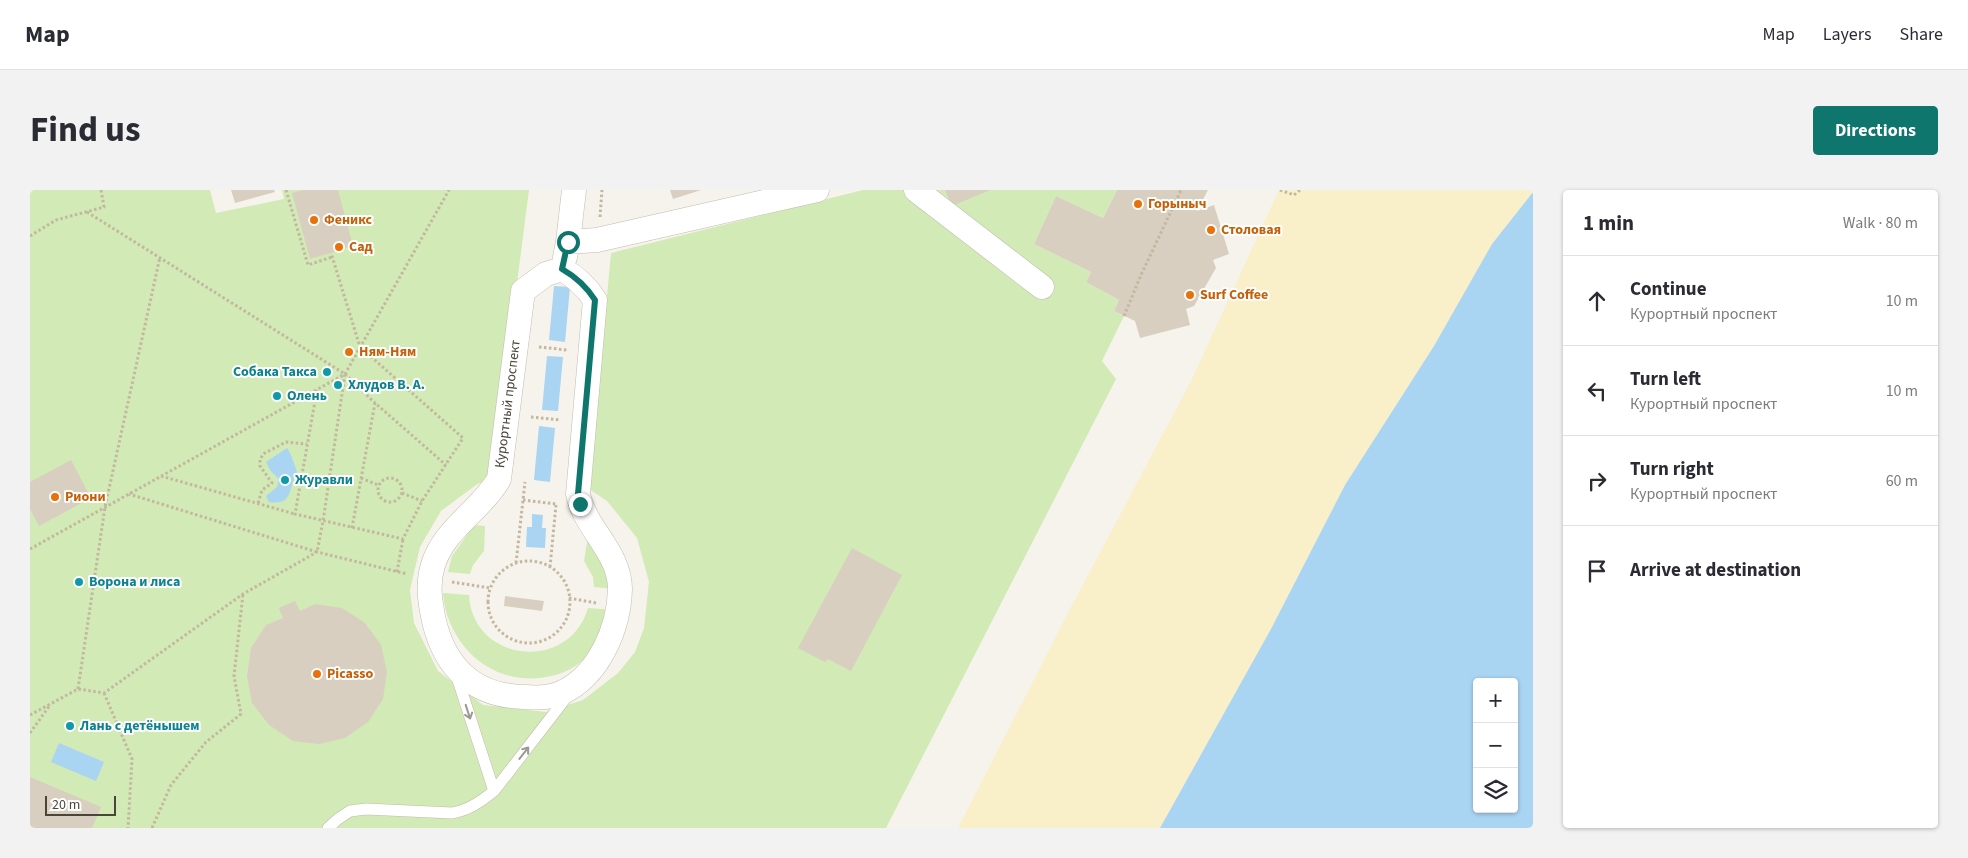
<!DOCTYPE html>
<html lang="en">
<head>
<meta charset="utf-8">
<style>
  :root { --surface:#fff; --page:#f2f2f3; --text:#2b2b33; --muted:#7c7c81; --line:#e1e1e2; --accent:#0f766e }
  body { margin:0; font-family:"Source Sans 3",sans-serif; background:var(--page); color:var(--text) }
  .controls { position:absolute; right:15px; bottom:15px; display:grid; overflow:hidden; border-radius:5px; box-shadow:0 1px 4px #0004 }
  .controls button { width:45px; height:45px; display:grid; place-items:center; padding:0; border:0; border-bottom:1px solid var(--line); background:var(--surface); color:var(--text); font:25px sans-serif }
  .scale { position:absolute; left:15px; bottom:12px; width:71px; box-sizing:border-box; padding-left:5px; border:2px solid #4b4439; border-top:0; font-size:14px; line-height:18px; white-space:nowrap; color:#4b4439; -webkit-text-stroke:4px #fff; paint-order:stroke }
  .stop { position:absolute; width:15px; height:15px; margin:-11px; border:4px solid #0f766e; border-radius:50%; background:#fff }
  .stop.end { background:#0f766e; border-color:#fff; box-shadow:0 1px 5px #0008 }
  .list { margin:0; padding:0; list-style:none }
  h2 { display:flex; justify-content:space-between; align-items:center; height:65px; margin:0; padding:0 20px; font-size:21px }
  h2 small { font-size:16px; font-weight:400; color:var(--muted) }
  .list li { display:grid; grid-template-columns:32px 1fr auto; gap:15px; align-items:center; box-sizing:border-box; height:90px; padding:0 20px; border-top:1px solid var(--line) }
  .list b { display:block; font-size:19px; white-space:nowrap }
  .list p { margin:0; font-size:16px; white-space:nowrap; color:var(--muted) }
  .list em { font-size:16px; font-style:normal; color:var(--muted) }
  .icon { flex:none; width:28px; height:28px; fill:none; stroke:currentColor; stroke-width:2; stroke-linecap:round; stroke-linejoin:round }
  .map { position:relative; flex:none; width:1503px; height:638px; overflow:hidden; border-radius:5px }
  header { display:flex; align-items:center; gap:30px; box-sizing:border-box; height:70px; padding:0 25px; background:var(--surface); border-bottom:1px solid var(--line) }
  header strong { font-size:24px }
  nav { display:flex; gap:28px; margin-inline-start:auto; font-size:18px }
  .intro { display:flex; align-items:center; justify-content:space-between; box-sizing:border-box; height:120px; padding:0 30px }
  h1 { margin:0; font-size:35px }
  .button { padding:12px 22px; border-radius:5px; background:var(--accent); color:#fff; font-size:18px; font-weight:700 }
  main { display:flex; gap:30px; padding:0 30px }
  aside { flex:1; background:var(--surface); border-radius:5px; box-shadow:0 1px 4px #0004 }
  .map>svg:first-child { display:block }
</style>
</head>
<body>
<header>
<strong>Map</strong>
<nav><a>Map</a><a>Layers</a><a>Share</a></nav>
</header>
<div class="intro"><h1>Find us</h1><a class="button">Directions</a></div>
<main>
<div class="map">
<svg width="1503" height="638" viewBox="0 0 1503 638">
  <rect width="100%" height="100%" fill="#f6f3ec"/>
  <path fill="#d2eab5" d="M0,0h180l6,23 68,-14 -2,-9h247l-37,287 -16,8 -35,26 -21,36 -10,43 4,33 24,48 45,34 63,7 37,-12 35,-27 17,-21 9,-24 5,-46 -12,-44 -30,-37 -18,-12 22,-236 252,-63h254l-14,28 -47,-22 -22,48 57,28 -5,10 33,18 -5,11 10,5 -22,45 14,18 -230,449h-856z
    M444,335l11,1 -1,25 -11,14 -3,9 -22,-2 4,-16z
    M558,346l28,53 -22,-2 -1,-10 -9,-16z
    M413,403l26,2c4,68 100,78 119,13l26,2c-4,12 -9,20 -17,31 -4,6 -8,13 -13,18 -10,10 -24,16 -38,18 -54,10 -99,-32 -103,-84z"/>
  <path fill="#f9efc9" d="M1249,0h254v2l-41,52 -58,102 -89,139 -74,144 -111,199h-202l111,-217 122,-230z"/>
  <path fill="#a9d4f2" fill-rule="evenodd" d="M1503,2v636h-373l111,-199 74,-144 89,-139 58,-102zM1447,492h37v127h-37z
    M524,96l16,1 -5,55 -16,-2z
    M517,166l16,1 -5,54 -16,-1z
    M509,236l16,2 -5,54 -16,-2z
    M257,258c3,3 8,18 10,24 -9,15 -3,34 -28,30l-3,-6 11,-9 2,-8 -9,-9 -4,-8z
    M502,324l11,1 -1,13h4l-1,20 -19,-1 1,-20h5z
    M29,553l45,19 -8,19 -45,-19z"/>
  <path fill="#d8cfc1" d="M201,0h43l1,2 -40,11z
    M273,0h35l15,56 -43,13 -18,-66z
    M640,0h31l-28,9z
    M915,0h45l-38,16z
    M1087,0h91l-11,21 17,-6 15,49 -16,6 3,8 -22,38 -8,3 4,16 -50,13 -5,-17 -21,-10 5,-11 -33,-18 5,-10 -57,-28 22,-48 47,22z
    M41,270l20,38 -52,28 -9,-17v-27z
    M822,358l50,27 -51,96 -23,-12 -3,3 -27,-14z
    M475,406l39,5 -2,10 -38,-5z
    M265,411l5,10 15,-7 27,4 23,15 16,22 6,27 -4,27 -15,23 -23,16 -26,6 -26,-3 -24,-16 -17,-22 -5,-27 4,-28 15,-23 17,-7 -4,-10z
    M0,587l71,30 -9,21h-62z"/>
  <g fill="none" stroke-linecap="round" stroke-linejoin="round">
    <g stroke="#c2bbae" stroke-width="12">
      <path id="lane" d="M426,484l38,117
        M298,638l10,-9 12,-8 16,-2 86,4c17,-3 28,-11 42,-22l75,-97"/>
    </g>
    <g stroke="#c2bbae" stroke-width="25">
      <path id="street" d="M886,0l126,97
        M538,52l29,-2 220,-50
        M535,67l3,-15 6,-52
        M532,79c14,8 24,17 33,31l-17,194c7,35 42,58 42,95 -1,39 -21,87 -59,104 -11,5 -25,5 -37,4 -50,-1 -79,-29 -90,-76 -4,-19 -7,-37 -1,-56 11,-36 48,-55 66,-86l24,-188 23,-17z"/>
    </g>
    <path stroke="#c4b79f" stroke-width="3" stroke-dasharray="2.5 2.5" stroke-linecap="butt" d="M256,0l22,75 24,-8
      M1250,0l14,5 6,-5
      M57,22l258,162 -22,147 -6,31 -188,-58
      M570,27l2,-27
      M0,46l26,-16 48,-13 -3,-17
      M1094,126l17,-41 40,-85
      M509,157l28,3
      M315,184l30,29
      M287,200l-22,124 108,25 19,-38 41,-63 -103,-91 -29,-94
      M501,227l29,3
      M131,286l134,38
      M348 300a12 12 0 1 1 24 0a12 12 0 1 1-24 0Z
      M331,288l17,7
      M372,303l20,8
      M493,310l33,4
      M228,313l4,-13 10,-7 -12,-17v-6l3,-6 23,-12 21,2
      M322,338l23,-125 71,62
      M0,359l315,-175 104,-184
      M458 412a41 41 0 1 1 82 0a41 41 0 1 1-82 0Z
      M486,373l9,-81
      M520,377l6,-62
      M367,382l6,-33
      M422,392l38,6
      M539,408l27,5
      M48,499l27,-182 55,-250
      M74,503l28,66 -4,69
      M0,525l48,-26 26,4 139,-99 74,-42 90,22
      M0,543l20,-28
      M122,638l19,-43 35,-43 35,-28 -7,-38 9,-82"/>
    <use href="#lane" stroke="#fff" stroke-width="11"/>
    <use href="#street" stroke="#fff" stroke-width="24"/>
  </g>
  <defs><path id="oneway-shaft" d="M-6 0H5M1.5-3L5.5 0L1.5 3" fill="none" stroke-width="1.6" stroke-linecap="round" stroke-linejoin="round" transform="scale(1.25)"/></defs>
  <g stroke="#9c9892">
    <use href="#oneway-shaft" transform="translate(438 522) rotate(72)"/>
    <use href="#oneway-shaft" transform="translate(494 563) rotate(-52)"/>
  </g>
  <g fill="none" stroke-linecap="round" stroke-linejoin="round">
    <path stroke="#0f766e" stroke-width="6" d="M538,52l-6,27c14,8 24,17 33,31l-17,194 2,10"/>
  </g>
  <g fill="#e8710a" stroke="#fff" stroke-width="2">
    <circle cx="1108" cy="14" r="5"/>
    <circle cx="284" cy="30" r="5"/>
    <circle cx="1181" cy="40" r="5"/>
    <circle cx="309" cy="57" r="5"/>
    <circle cx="1160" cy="105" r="5"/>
    <circle cx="319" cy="162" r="5"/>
    <circle cx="25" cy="307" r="5"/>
    <circle cx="287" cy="484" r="5"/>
  </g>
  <g fill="#0f9aa8" stroke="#fff" stroke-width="2">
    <circle cx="297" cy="182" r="5"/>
    <circle cx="308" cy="195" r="5"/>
    <circle cx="247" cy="206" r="5"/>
    <circle cx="255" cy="290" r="5"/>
    <circle cx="49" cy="392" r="5"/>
    <circle cx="40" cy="536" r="5"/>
  </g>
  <g text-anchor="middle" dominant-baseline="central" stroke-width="4" stroke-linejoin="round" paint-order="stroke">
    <g font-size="14" font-weight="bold" fill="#c56008" stroke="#fff" text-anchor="start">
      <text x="1118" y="14">Горыныч</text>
      <text x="294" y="30">Феникс</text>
      <text x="1191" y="40">Столовая</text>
      <text x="319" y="57">Сад</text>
      <text x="1170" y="105">Surf Coffee</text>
      <text x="329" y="162">Ням-Ням</text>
      <text x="35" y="307">Риони</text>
      <text x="297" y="484">Picasso</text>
    </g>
    <g font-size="14" font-weight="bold" fill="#0d838f" stroke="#fff" text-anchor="start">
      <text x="287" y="182" text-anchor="end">Собака Такса</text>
      <text x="318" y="195">Хлудов В. А.</text>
      <text x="257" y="206">Олень</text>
      <text x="265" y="290">Журавли</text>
      <text x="59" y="392">Ворона и лиса</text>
      <text x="50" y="536">Лань с детёнышем</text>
    </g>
    <g font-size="14" fill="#4b4439" stroke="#fff">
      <text transform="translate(478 214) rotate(-83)">Курортный проспект</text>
    </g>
  </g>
</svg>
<div class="controls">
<button>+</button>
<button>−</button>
<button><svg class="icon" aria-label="layers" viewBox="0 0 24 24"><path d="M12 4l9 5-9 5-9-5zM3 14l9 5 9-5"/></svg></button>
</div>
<div class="scale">20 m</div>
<div class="stop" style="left:538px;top:52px"></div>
<div class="stop end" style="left:550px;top:314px"></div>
</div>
<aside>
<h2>1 min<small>Walk · 80 m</small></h2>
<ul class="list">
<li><svg class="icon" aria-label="ahead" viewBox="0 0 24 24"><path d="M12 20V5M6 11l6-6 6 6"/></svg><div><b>Continue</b><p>Курортный проспект</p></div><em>10 m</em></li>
<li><svg class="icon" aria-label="left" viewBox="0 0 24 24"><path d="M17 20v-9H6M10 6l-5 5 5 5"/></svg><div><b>Turn left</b><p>Курортный проспект</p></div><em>10 m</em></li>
<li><svg class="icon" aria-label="right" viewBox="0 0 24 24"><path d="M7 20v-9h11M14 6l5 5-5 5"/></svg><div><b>Turn right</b><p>Курортный проспект</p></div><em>60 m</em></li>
<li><svg class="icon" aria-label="arrive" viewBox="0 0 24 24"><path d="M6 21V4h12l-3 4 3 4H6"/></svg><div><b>Arrive at destination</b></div></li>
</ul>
</aside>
</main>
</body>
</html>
